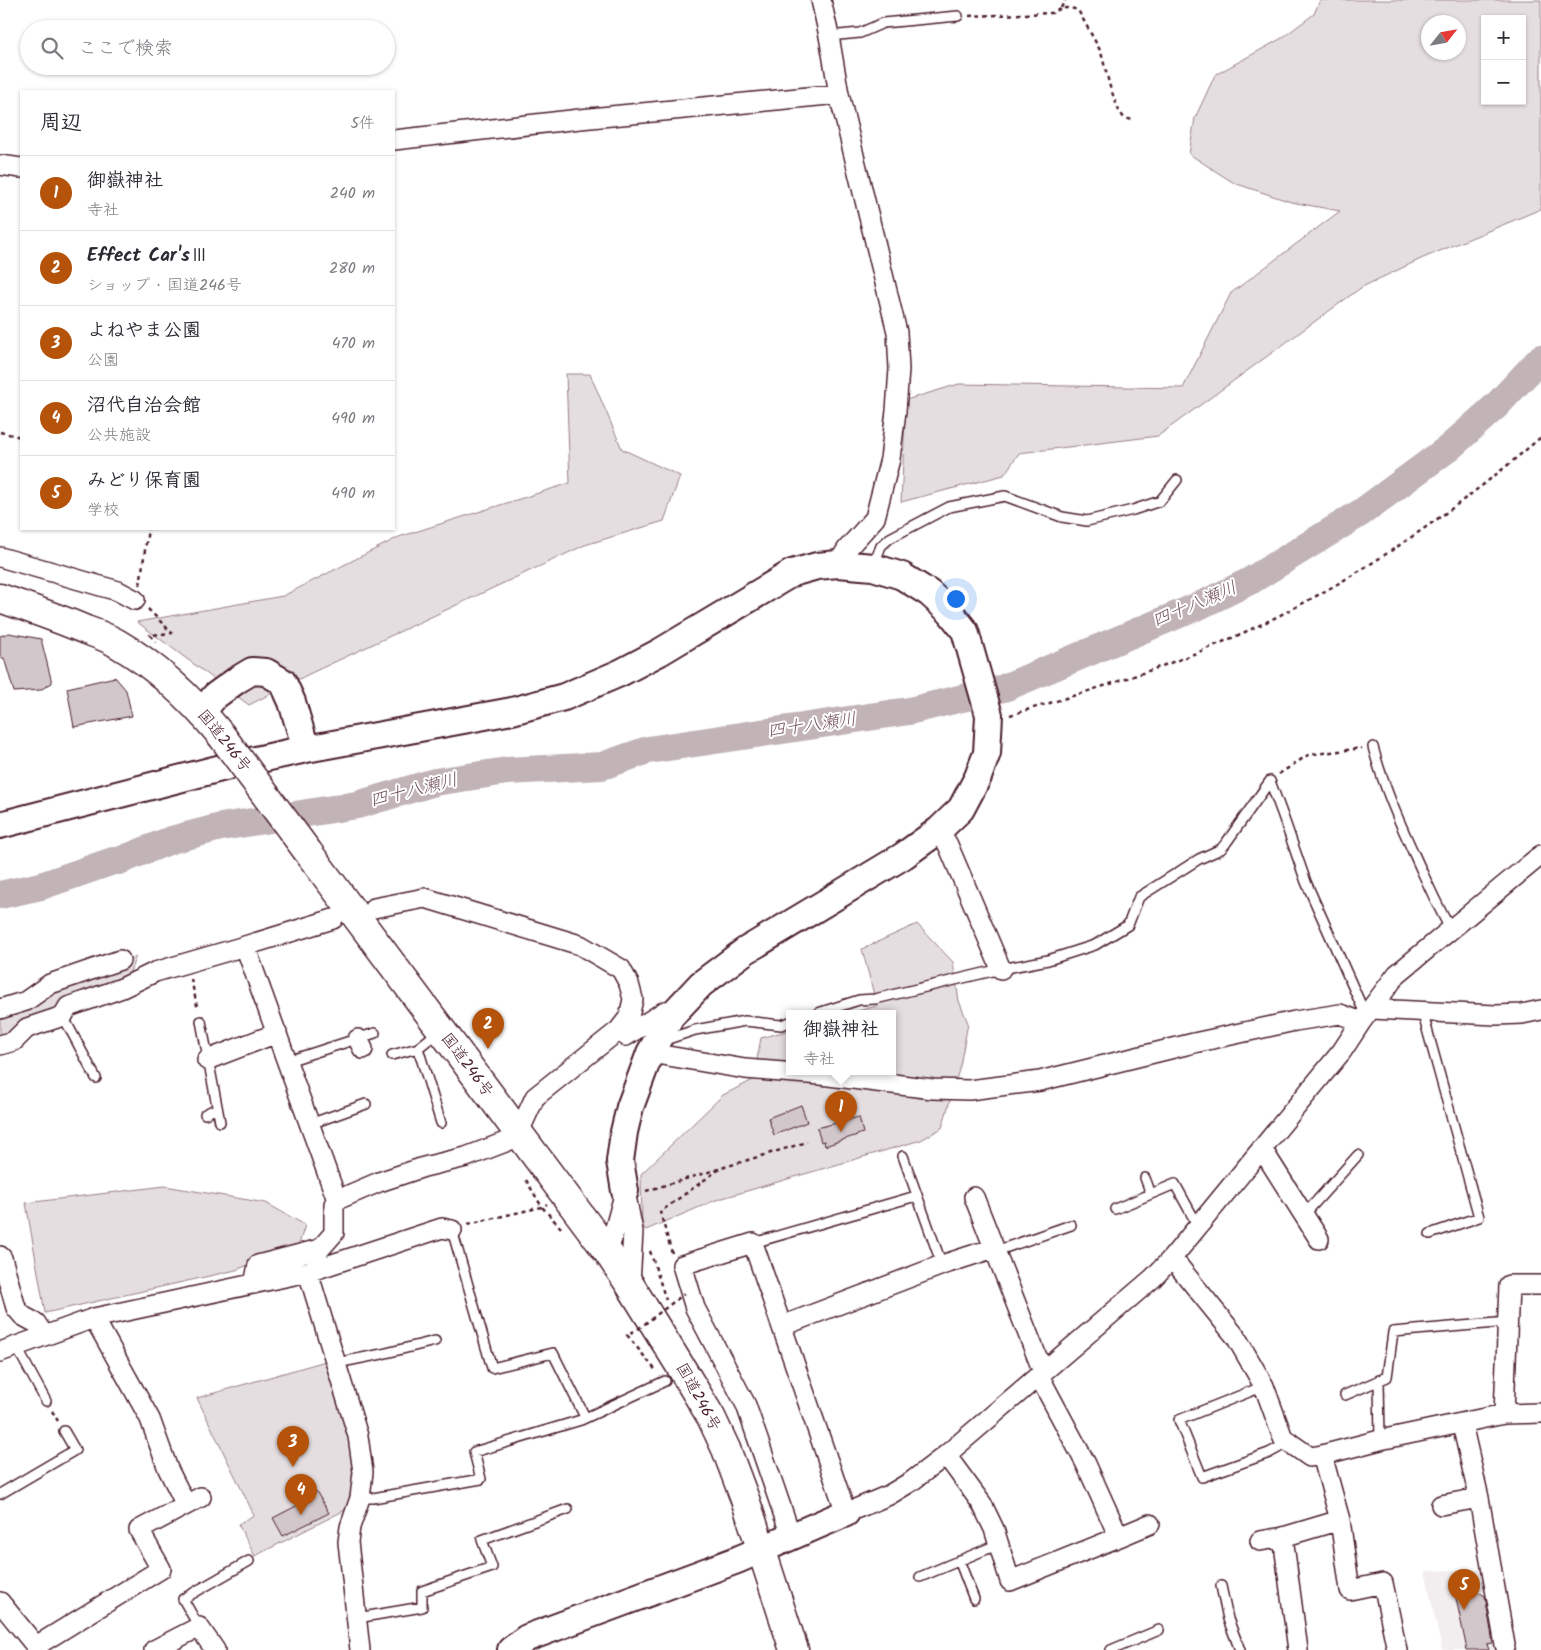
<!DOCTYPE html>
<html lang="ja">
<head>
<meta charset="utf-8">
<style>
  :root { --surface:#fff; --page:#f2f2f3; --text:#2b2b33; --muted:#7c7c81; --line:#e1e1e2; --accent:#b45309 }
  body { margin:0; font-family:Kalam,"Klee One",sans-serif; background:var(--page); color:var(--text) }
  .controls { position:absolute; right:15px; top:15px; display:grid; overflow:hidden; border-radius:0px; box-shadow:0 1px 4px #0004 }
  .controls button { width:45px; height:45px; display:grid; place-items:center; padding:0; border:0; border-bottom:1px solid var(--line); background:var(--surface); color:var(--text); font:25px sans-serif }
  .compass { position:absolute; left:1421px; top:15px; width:45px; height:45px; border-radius:50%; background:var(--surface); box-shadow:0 1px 4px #0004; rotate:59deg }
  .you { position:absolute; left:955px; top:598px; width:18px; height:18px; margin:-12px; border:4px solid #fff; border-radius:50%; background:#1a73e8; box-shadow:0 0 0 8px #1a73e833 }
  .badge { display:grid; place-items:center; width:32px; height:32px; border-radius:50%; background:var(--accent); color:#fff; font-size:16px; font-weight:700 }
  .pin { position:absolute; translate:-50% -41px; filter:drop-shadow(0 1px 2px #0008) }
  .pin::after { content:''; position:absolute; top:26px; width:18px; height:15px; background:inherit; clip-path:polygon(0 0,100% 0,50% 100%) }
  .popup { position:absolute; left:786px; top:1010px; width:110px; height:65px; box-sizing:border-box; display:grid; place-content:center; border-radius:0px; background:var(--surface); filter:drop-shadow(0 1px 4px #0005); font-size:16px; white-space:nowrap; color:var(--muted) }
  .popup b { font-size:19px; color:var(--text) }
  .popup::after { content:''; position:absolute; left:50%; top:100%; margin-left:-10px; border:10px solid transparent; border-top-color:var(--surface) }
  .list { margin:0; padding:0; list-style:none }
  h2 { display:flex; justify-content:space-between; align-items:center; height:65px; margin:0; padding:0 20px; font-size:21px }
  h2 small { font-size:16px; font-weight:400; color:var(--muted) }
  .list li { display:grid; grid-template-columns:32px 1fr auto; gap:15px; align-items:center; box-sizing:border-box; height:75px; padding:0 20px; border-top:1px solid var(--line) }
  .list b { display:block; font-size:19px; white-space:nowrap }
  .list p { margin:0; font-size:16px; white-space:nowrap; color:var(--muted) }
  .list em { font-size:16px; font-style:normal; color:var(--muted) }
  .icon { flex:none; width:28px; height:28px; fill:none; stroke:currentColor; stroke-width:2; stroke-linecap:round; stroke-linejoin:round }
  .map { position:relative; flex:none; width:1541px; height:1650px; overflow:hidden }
  .search { position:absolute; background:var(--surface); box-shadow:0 1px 4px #0004; left:20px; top:20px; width:375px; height:55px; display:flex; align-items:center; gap:12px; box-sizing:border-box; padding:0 18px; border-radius:28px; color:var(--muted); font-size:19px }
  .panel { position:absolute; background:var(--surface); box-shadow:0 1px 4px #0004; left:20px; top:90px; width:375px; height:440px; border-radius:0px }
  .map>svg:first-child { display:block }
</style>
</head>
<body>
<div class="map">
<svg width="1541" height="1650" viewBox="0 0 1541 1650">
  <rect width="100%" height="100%" fill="#fff"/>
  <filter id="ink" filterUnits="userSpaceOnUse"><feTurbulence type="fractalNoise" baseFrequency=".02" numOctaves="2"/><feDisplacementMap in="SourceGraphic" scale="10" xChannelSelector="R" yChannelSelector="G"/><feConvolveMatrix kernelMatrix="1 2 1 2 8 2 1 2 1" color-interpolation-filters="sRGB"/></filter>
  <g filter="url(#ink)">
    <path fill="#f2eeef" d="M1486,1569l15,81h-59l-17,-79z"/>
    <path fill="#e5dee0" stroke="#987e86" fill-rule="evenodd" d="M1320,0h221v209l-118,49 -61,29 -204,149 -139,17 -15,22 -103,27 5,-102 53,-16 224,4 48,-95 109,-82 -49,-9 -57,-19 -45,-29 6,-36 20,-43 67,-37 32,-24zM1485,19h37v82h-37zM1428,22h30v30h-30z
      M566,374h24l32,75 58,27 -16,45 -79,24 -276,129 -60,31 -112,-83 146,-26 116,-59 171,-54z
      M917,924l36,38 6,39 9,22 -8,43 -18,62 -21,12 -205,60 -70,30 -4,-5 -1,-51 82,-79 30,-15 8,-42 29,-8v41h102v-58h-42l27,-7 -15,-57z
      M136,956l-10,26 -126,57v-20z
      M165,1186l101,17 39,22 -6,19 -63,26 -191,43 -19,-110z
      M329,1360l26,95 -1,23 -4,18 -1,12 -94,48 -17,-32 16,-9 -57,-117z"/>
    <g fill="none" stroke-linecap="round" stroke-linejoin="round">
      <path stroke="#c1b3b6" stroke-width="28" d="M0,895l41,-9 72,-25h6l52,-21 50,-13 136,-22 78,-23 72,-11 95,-5 46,-16 261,-39 95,-23 199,-84 47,-23 112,-69 88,-65 47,-42 44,-47"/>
    </g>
    <path fill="#d2c7cb" stroke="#4a1f2b" d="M9,633l32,6 11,44 -12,7 -26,2 -10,-34h-4v-22z
      M115,677l11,13 6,26 -58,11 -7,-39z
      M801,1105l6,17 -33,13 -6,-17z
      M859,1117l4,16 -38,13 -1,-5 -3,1 -4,-14z
      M316,1491l13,22 -46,23 -10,-18 31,-16 -2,-4z
      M1468,1581l2,6 15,9 8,47 -6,1 2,6h-22l-14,-66z"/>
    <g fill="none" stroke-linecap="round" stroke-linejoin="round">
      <g stroke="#4a1f2b" stroke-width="12">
        <path id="lane" d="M829,36l31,-3 23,-10 75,-7
          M874,564l7,-18 9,-8 59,-31 56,-11 57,21 25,4 46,-11 27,-9 17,-21
          M1373,747c10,38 25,72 41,107 12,26 23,52 37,76
          M1270,781l13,35 23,66 60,134
          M1422,1011l57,206 -49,17
          M818,1013l41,-13 16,-1 126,-30 47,-9 47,-15 33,-20 11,-28 60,-38 22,-10 5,-6 44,-62
          M63,1016l33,62
          M201,1021l19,101
          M663,1038l5,1 27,-9 50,-9 36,4 9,-3
          M418,1048l23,75
          M392,1055l26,-7 20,-16
          M288,1061l87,-28
          M205,1114l12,-6
          M310,1124l56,-20
          M903,1156l39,109
          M1145,1178l6,16
          M1115,1209l60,-25 23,42
          M1304,1215l54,-60
          M452,1230l40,138 61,-15 32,64
          M753,1243l163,-47
          M996,1251l75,-26
          M16,1346l30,55
          M337,1363l45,-9 53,-13
          M1379,1380l1,60
          M1264,1386l-85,34 23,57 67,-24 20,-11
          M1345,1395l42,-18 6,-45 115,-10
          M0,1494l75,-44 -11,-19
          M360,1498h13l108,-19 -7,-27 107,-32 84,-39
          M959,1560l15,39
          M920,1577l79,-33
          M1221,1586l7,33 12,31
          M357,1618l65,-11v-16l70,-24 -10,-27 86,-31
          M199,1627l-16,-28 66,-38
          M1111,1650l48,-20"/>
      </g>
      <g stroke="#4a1f2b" stroke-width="22">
        <path id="street" d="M821,0l8,36 10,58 58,238 2,37 -3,42 -6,48 -15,59 -28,31 -9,15
          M394,140l186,-21 259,-25
          M0,165l21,3
          M0,557l118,34 17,9
          M939,830l9,15 53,124
          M245,946l92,254 -3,4v29l-14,16 -62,16 -4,19
          M0,1009l26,-8 24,-17 70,-24
          M1372,1009l124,6 26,-1 19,-4
          M619,1030l7,6 39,-25 6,5
          M358,1039l5,10
          M0,1045l14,-4 13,-13 36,-12 5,-9 54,-19 33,-16 90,-26 88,-27
          M650,1053l95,16 76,6 112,14 36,1 71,-9 154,-38 101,-22 45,-7 21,8
          M207,1060l70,-27
          M1262,1149l57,90
          M625,1191l8,40 -3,54
          M974,1197l69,175
          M337,1200l42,-18 45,-15 42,-10 42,-16 10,-7 17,-37 84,-67 10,-13 4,-18 -4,-15 -8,-15 -41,-24 -155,-47 -51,10
          M607,1251l5,-12 12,-44
          M0,1256l2,2 14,50 7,8 13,7 8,12
          M1172,1258l64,79 28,49 19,52 27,19 12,-2 58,-15 124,-26 37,-1
          M308,1272l50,164 5,36 -3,26 -10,29 -2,15 12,108
          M94,1318l56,101 18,50 18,36
          M782,1326l160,-61 52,-17
          M0,1352l94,-34 214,-46 134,-44 10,2
          M1504,1414l5,-129h32
          M1462,1424l17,74 26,147
          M946,1455l36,49 12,25 16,52 109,-44 -33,-73 -47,-88
          M1441,1505l38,-7
          M1340,1520l10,70 33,-7 14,67
          M791,1536l-45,-131 -51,-97 -13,-43 71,-22 93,270 43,-18 23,-14 34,-26 207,-177 19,-20 170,-207 19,-29 36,-48 144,-119
          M1119,1537l31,-13
          M1283,1537l15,113
          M1260,1541l23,-4 57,-17 -18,-65
          M0,1602l39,48
          M36,1646l125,-77 -22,-39 62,-33
          M154,1650l45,-23 16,23"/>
      </g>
      <g stroke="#4a1f2b" stroke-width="30">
        <path id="secondary" d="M202,712l13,-16 22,-16 15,-9 14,1 17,10 9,20 14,47
          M0,825l233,-60 73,-16 206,-38 52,-14 56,-24 40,-21 132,-79 25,-7 21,-2 35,3 29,9 27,17 21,19 15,19 24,84 -2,38 -9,24 -17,32 -22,21 -36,26 -158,95 -44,33 -30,32 -21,37 -20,54 -6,25 -4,29 5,30
          M511,1650l16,-12 210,-78 109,-47"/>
      </g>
      <g stroke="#4a1f2b" stroke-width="31">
        <path id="highway" d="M0,598c29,10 58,20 86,32 11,4 23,8 32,14 40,23 74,56 103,91
          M308,852l299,399 23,34 52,84 29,48 15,32 20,53 48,148"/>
      </g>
      <path stroke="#4a1f2b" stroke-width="2.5" stroke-dasharray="4 4" stroke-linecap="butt" d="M1061,8l4,-8
        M969,16l83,-3c10,-6 15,-6 26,-3l23,42 9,35 9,24 5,7 9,2
        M0,432l21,5
        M140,585l8,-56
        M148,609l24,24 -22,2 6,7
        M1010,715c80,-24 159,-48 235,-83 107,-49 207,-118 296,-195
        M1279,774l29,-19 54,-7
        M191,979l7,31
        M526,1180l16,27 19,21
        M646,1191l161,-49
        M468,1224l74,-17 5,-3
        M650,1251l16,49
        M672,1253l-12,-41 61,-44
        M634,1331l-7,4 30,37
        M52,1411l6,10"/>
      <use href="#lane" stroke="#fff" stroke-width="9"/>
      <use href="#street" stroke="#fff" stroke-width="19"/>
      <use href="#secondary" stroke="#fff" stroke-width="26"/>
      <use href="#highway" stroke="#fff" stroke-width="28"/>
      <g stroke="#4a1f2b" stroke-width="31" stroke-linecap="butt">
        <path id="highway-bridge" d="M221,735l87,117"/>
      </g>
      <path stroke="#4a1f2b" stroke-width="2.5" stroke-dasharray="4 4" stroke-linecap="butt" d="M638,1329l46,-35"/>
      <use href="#highway-bridge" stroke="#fff" stroke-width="28"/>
    </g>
  </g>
  <g text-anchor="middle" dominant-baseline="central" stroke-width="4" stroke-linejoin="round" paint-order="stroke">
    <g font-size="16" fill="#4a1f2b" stroke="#fff">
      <text transform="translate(224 741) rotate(51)">国道246号</text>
      <text transform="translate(467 1065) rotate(53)">国道246号</text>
      <text transform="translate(698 1397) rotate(61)">国道246号</text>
    </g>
    <g font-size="18" font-style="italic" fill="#74535c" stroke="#fff">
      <text transform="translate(1195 605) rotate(-23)">四十八瀬川</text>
      <text transform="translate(812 726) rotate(-8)">四十八瀬川</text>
      <text transform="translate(414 791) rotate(-14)">四十八瀬川</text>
    </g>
  </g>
</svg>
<div class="controls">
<button>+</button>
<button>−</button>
</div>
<svg class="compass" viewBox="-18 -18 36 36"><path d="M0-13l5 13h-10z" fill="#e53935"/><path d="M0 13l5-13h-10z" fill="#7c7c81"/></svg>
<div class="you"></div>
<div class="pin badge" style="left:841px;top:1132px">1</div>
<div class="popup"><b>御嶽神社</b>寺社</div>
<div class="pin badge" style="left:488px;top:1049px">2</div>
<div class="pin badge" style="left:293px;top:1467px">3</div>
<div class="pin badge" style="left:301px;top:1515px">4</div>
<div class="pin badge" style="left:1464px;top:1610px">5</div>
<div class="search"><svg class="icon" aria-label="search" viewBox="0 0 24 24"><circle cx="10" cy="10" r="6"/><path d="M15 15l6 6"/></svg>ここで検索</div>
<section class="panel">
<h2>周辺<small>5件</small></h2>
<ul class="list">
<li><span class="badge">1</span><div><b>御嶽神社</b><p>寺社</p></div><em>240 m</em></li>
<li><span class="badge">2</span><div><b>Effect Car'sⅢ</b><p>ショップ · 国道246号</p></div><em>280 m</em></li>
<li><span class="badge">3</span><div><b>よねやま公園</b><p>公園</p></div><em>470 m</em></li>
<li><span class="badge">4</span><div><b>沼代自治会館</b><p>公共施設</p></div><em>490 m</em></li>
<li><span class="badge">5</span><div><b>みどり保育園</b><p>学校</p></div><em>490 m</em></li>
</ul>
</section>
</div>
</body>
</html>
